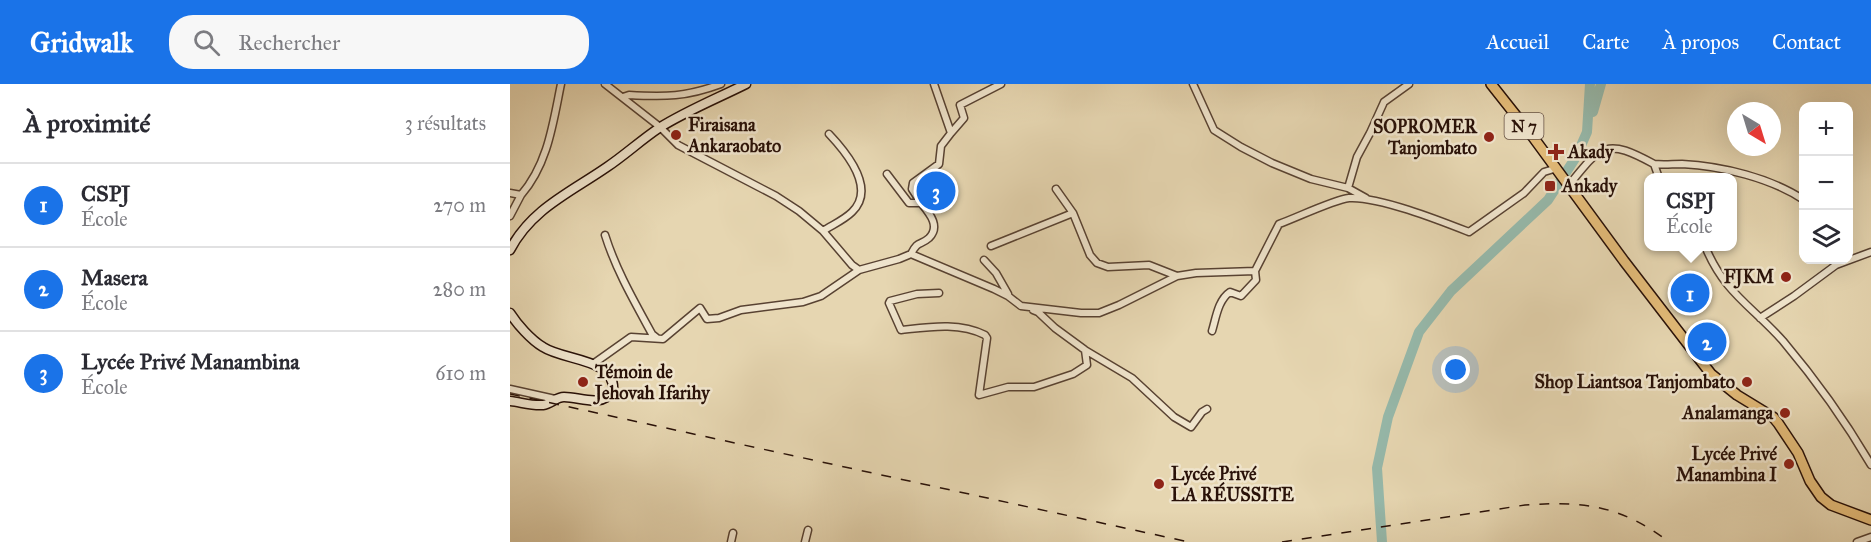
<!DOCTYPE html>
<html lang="fr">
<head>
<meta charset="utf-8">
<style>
  :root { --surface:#fff; --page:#f7f7f7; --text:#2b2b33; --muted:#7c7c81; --line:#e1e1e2; --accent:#1a73e8 }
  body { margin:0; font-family:"IM FELL Great Primer",serif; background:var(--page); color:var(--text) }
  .controls { position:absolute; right:18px; top:18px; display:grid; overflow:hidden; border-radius:12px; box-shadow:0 6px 24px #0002 }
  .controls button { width:54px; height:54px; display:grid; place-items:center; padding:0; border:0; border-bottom:2px solid var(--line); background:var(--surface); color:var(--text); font:30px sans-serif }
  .compass { position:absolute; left:1217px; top:18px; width:54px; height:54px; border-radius:50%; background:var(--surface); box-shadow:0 6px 24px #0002; rotate:142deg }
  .you { position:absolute; left:946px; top:286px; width:21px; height:21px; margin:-15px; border:4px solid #fff; border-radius:50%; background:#1a73e8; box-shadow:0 0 0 9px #1a73e833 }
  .badge { display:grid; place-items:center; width:39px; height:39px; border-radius:50%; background:var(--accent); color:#fff; font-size:20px; font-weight:700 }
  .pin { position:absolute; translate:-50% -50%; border:3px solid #fff; box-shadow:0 2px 6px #0006 }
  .popup { position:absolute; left:1134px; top:89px; width:93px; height:78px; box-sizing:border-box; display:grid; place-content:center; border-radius:12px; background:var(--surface); filter:drop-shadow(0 2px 4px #0005); font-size:20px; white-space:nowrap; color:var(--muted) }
  .popup b { font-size:22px; color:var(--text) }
  .popup::after { content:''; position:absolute; left:50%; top:100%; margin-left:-12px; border:12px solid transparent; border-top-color:var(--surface) }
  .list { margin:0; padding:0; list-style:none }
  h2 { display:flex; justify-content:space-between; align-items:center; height:78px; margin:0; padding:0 24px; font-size:26px }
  h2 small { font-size:20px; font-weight:400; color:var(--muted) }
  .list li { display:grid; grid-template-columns:39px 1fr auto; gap:18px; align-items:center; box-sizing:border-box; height:84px; padding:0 24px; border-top:2px solid var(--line) }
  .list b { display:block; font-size:22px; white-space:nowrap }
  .list p { margin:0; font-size:20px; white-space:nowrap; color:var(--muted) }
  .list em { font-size:20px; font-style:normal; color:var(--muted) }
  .icon { flex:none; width:33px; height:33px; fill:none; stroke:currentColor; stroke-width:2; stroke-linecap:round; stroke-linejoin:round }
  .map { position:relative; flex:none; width:1361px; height:458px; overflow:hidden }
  header { display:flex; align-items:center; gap:36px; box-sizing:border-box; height:84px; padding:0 30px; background:var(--accent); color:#fff }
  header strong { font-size:28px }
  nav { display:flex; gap:33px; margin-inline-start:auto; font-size:21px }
  .search { width:420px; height:54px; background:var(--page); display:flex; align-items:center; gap:15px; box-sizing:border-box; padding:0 21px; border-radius:24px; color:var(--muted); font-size:22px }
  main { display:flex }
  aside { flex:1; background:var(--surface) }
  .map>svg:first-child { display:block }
</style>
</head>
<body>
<header>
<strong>Gridwalk</strong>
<div class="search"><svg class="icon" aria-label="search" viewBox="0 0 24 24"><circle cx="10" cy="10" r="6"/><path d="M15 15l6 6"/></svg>Rechercher</div>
<nav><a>Accueil</a><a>Carte</a><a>À propos</a><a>Contact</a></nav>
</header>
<main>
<aside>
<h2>À proximité<small>3 résultats</small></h2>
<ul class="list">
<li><span class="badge">1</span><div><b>CSPJ</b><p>École</p></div><em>270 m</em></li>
<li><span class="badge">2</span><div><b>Masera</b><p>École</p></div><em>280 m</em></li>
<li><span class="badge">3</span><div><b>Lycée Privé Manambina</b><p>École</p></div><em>610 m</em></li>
</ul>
</aside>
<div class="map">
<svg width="1361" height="458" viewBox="0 0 1361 458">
  <rect width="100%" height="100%" fill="#e6d6b1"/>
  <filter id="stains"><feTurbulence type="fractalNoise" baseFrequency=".00333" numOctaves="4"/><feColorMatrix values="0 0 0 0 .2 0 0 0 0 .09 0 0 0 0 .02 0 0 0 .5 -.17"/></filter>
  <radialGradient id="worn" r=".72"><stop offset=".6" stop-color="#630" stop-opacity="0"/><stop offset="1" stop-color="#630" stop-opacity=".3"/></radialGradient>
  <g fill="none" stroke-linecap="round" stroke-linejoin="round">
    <path stroke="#96b9ab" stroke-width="10" d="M1083,28l8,-28
      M872,458l-5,-74 11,-51 31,-85 32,-41 97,-91 28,-43 11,-25 3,-48"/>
    <g stroke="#584232" stroke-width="9">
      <path id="street" d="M95,0l55,43 18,18 98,51 23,15 24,20 29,34 7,5 40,-11 12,-5 83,35 14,7 13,10 60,7h18l20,-8 58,-29 19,-3 59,-2 24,-47c17,-6 54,-24 70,-26 29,-2 92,23 120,34l55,-39 20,-21 13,-4
        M683,0l21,46 27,17 31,16 39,16 37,9 18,10
        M113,13l6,-2c36,2 57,2 92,-11
        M441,49l13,-15 -4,-13 41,-21
        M1144,80c10,1 18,0 28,0 40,2 89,14 122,36
        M377,90l22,29h12c8,10 20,23 8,35 -9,8 -11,2 -18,16
        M1059,101c33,-41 37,-47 85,-21l5,14
        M838,104l9,-31 13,-24 14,-31 25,-18
        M0,109l11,2 -11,21
        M11,111c27,-31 32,-72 40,-111
        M411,119l-9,-14 1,-6 26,-19 2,-18 10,-13 -17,-49
        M563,129l17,42 7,8 11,4 41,-2 28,11
        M313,147c9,-6 21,-11 29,-19 25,-24 -6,-60 -23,-78
        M95,151c11,35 29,66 47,99l5,4
        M481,162l82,-33 -17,-24
        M1195,162c19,47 47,60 78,95 32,38 63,81 88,124
        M474,176l12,13 12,21
        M429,209l-22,1 -27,7 -1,2 12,27c28,-3 58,-8 84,5l2,3 -8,57 29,-8h26l39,-13 14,-9 -2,-15
        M523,226l5,2 17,16 30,22 47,28 42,39 17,10 11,-15 5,-3
        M1250,234l34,-22 42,-31 35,-13
        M702,247c4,-13 6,-31 18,-39l11,4 15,-16 -1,-9
        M83,280l38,-27 32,2 37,-31 7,11 12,-1 22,-8 62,-8 18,-6 38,-26
        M0,305l45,10
        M221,458l2,-9
        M295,458l3,-12
        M1347,458l14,-5"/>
    </g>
    <g stroke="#291108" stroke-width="11">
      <path id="secondary" d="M0,166c21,-41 61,-58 97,-83 18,-12 34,-27 52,-39 27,-17 59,-30 87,-44
        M0,229c7,11 21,27 33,34 21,14 73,11 70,44 -12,17 -32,6 -49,6 -8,0 -13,7 -21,8 -11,1 -23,-3 -33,-4"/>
    </g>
    <g stroke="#291108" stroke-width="12">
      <path id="primary" d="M981,0l42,53 91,124 87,113 26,21 36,22 5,6 20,30 12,28 11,16 10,8 40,15"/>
    </g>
    <use href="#street" stroke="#efe4cc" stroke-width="6"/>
    <use href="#secondary" stroke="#efe4cc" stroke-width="8"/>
    <use href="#primary" stroke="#e3bb78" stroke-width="9"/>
    <path stroke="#291108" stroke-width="1.5" stroke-dasharray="10 10" stroke-linecap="butt" d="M0,310l679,148
      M772,458l243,-37c59,-4 95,0 144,37"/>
  </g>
  <g fill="#8f2418" stroke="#efe4cc" stroke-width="2">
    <circle cx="166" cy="51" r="6"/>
    <circle cx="979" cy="53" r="6"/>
    <path d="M1043 59h6v6h6v6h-6v6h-6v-6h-6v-6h6z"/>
    <rect x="1034" y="96" width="12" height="12" rx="3"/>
    <circle cx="1276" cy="193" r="6"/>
    <circle cx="73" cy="298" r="6"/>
    <circle cx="1237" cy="298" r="6"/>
    <circle cx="1275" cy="329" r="6"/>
    <circle cx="1279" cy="380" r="6"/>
    <circle cx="649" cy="400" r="6"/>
  </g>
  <g text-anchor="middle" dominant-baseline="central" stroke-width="5" stroke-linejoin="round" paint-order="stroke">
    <rect fill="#efe4cc" stroke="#645043" stroke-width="1.5" x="994.5" y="29" width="39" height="26" rx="4.5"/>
    <g font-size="16" font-weight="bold" fill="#291108">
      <text x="1014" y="42">N 7</text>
    </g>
    <g font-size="18" font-weight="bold" fill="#291108" stroke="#efe4cc" text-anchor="start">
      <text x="178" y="41">Firaisana<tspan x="178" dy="21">Ankaraobato</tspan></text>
      <text x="967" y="43" text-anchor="end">SOPROMER<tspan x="967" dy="21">Tanjombato</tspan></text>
      <text x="1058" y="68">Akady</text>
      <text x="1052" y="102">Ankady</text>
      <text x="1264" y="193" text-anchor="end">FJKM</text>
      <text x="85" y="288">Témoin de<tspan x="85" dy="21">Jehovah Ifarihy</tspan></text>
      <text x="1225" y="298" text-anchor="end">Shop Liantsoa Tanjombato</text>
      <text x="1263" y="329" text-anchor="end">Analamanga</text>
      <text x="1267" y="370" text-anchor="end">Lycée Privé<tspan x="1267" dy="21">Manambina I</tspan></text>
      <text x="661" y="390">Lycée Privé<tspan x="661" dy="21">LA RÉUSSITE</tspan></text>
    </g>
  </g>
  <rect width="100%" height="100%" filter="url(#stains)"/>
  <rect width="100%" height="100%" fill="url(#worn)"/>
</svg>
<div class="controls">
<button>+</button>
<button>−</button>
<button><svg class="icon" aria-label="layers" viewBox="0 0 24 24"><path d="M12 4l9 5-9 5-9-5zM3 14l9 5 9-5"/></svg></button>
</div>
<svg class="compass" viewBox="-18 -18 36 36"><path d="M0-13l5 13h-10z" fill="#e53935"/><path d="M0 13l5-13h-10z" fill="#7c7c81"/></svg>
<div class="you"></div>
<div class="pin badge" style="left:1180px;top:209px">1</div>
<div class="popup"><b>CSPJ</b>École</div>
<div class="pin badge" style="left:1197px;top:258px">2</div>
<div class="pin badge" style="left:426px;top:107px">3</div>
</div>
</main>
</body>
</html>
